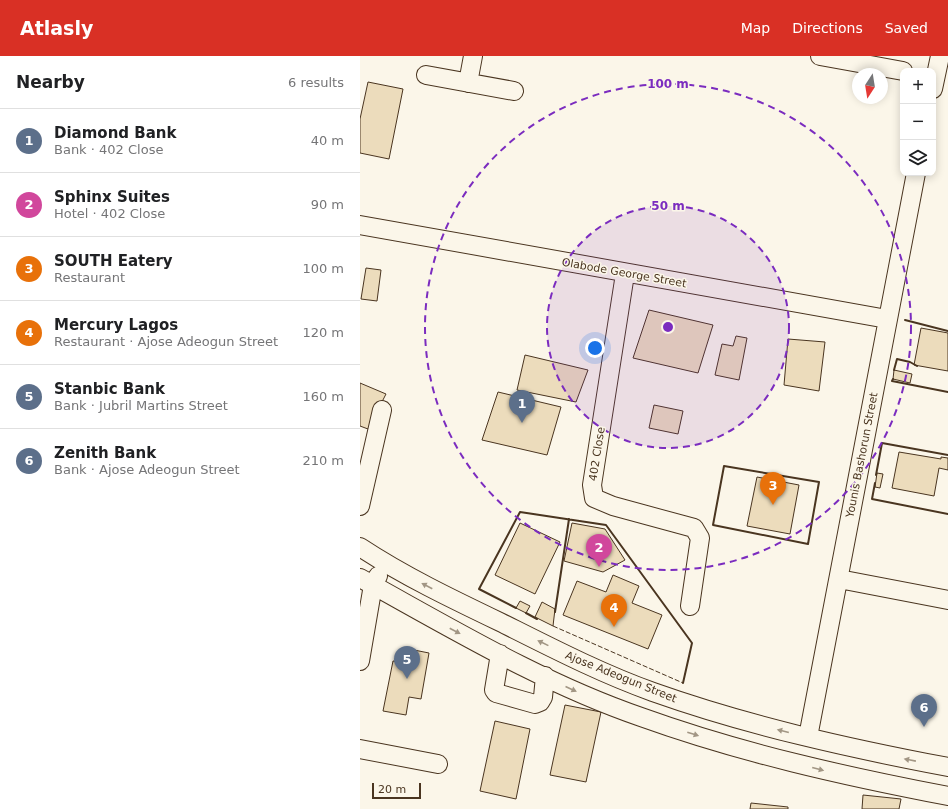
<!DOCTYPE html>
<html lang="en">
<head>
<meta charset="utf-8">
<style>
  :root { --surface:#fff; --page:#f6f6f6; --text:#202124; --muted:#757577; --line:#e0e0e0; --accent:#d93025 }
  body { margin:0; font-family:"DejaVu Sans",sans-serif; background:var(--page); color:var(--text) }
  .controls { position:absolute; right:12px; top:12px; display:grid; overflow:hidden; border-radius:8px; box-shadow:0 2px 10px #0003 }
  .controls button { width:36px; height:36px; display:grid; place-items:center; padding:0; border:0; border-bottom:1px solid var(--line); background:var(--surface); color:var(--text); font:20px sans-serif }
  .compass { position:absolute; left:492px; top:12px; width:36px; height:36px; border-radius:50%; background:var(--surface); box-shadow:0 2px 10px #0003; rotate:192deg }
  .scale { position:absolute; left:12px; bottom:10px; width:49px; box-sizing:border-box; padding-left:4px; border:2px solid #4a3520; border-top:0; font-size:11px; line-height:14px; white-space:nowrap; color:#4a3520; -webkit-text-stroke:3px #fbf6e9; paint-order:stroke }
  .you { position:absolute; left:235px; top:292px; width:14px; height:14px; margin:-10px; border:3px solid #fff; border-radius:50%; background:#1a73e8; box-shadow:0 0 0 6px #1a73e833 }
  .badge { display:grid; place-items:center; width:26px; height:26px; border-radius:50%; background:var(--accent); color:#fff; font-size:13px; font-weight:700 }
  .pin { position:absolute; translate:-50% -33px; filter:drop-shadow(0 1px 2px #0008) }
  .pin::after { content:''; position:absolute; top:21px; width:14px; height:12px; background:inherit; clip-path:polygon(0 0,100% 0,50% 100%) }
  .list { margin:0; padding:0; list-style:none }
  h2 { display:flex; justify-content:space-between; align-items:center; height:52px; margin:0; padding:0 16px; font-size:17px }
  h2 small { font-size:13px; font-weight:400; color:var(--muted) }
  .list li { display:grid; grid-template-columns:26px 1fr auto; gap:12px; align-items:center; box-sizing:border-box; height:64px; padding:0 16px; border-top:1px solid var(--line) }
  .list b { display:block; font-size:15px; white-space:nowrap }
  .list p { margin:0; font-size:13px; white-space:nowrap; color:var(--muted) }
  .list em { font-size:13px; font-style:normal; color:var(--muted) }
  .icon { flex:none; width:22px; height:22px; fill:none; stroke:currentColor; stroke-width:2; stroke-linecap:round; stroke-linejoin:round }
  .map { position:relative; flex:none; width:588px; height:753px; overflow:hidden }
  header { display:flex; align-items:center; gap:24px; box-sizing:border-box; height:56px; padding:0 20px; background:var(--accent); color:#fff }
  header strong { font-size:19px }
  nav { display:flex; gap:22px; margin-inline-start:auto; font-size:14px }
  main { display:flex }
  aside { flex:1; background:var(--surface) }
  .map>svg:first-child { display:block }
</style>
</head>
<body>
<header>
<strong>Atlasly</strong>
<nav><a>Map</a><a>Directions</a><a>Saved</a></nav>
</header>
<main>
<aside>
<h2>Nearby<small>6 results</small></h2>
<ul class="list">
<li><span class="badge" style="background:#5c6f8a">1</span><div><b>Diamond Bank</b><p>Bank · 402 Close</p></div><em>40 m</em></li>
<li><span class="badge" style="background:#d1479c">2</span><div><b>Sphinx Suites</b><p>Hotel · 402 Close</p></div><em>90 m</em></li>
<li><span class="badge" style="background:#e8710a">3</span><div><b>SOUTH Eatery</b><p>Restaurant</p></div><em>100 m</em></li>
<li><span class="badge" style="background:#e8710a">4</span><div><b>Mercury Lagos</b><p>Restaurant · Ajose Adeogun Street</p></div><em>120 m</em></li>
<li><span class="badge" style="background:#5c6f8a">5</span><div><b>Stanbic Bank</b><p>Bank · Jubril Martins Street</p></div><em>160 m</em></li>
<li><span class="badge" style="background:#5c6f8a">6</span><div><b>Zenith Bank</b><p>Bank · Ajose Adeogun Street</p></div><em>210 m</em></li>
</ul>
</aside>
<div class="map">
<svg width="588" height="753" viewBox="0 0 588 753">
  <rect width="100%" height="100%" fill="#fbf6e9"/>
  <path fill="#ecdcbc" stroke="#4a3520" d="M8,26l35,7 -14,70 -29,-6v-34z
    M6,212l15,2 -4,31 -16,-2z
    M289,254l64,15 -15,48 -65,-15z
    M561,272l27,5v38l-34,-6z
    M376,280l11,2 -8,42 -24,-5 7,-31 11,2z
    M428,283l37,3 -6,49 -35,-6z
    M165,299l63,15 -12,32 -59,-12z
    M534,314l18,4 -2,9 -17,-4z
    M0,327l26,11 -18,35 -8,-3z
    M138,336l63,15 -14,48 -65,-15z
    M294,349l29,6 -5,23 -29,-6z
    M539,396l42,7v-2l7,1v12l-9,-2 -5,28 -42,-8z
    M517,417l6,1 -3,14 -5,-1z
    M397,421l42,8 -9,49 -43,-8z
    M160,467l40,19 -25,52 -40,-19z
    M212,467l33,6 20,31 -22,12 -39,-11z
    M253,519l26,11 -7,17 30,12 -14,34 -85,-34 14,-34 29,11z
    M160,545l10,5 -4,7 -10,-5z
    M182,546l13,7 -2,17 -18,-9z
    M54,594l15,3 -8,46 -12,-2 -3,18 -23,-4 10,-50 9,1 1,-7 9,2z
    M205,649l36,7 -15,70 -36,-7z
    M135,665l35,8 -14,70 -36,-8z
    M503,739l38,4 -2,10h-37z
    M391,747l37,4v2h-38z"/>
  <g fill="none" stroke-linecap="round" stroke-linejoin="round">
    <g stroke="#4a3520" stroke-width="20">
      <path id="minor" d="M460,0l83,15
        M66,19l88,16
        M108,27l5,-27
        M573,33l7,-33
        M0,169l527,94
        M265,218l-33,211 2,13 19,8 81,22 6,10 -10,68
        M0,450l22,-96
        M0,491c44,29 92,52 140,75 50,25 100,51 153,70 96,34 195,56 295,75
        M0,522c91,50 182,105 281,139 100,36 203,59 307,79
        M479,523l109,21
        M140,598l-6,36 2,3 39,11 5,-2 3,-5 2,-21
        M0,605l13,-76 5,-9
        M448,681l108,-564
        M0,693l78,15"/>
    </g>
    <use href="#minor" stroke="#fbf6e9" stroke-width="18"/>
    <path stroke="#4a3520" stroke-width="1" stroke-dasharray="5 2" stroke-linecap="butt" d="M193,570l130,57"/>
    <path stroke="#4a3520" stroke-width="2" d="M545,264l43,11
      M534,314l3,-11 13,3 7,4
      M533,323l-1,2 56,11
      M364,410l95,16 -11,62 -95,-19z
      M516,419l6,-32 66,12
      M515,427l-3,16 76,15
      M156,552l-37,-19 41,-77 86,13 86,118 -9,40
      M195,556l14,-93
      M166,557l11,6"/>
  </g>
  <defs><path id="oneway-solid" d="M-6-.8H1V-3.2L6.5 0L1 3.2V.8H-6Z"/></defs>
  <g fill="#a29684">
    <use href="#oneway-solid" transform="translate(67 530) rotate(-152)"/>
    <use href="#oneway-solid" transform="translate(95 575) rotate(28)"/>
    <use href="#oneway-solid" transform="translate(183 587) rotate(-154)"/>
    <use href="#oneway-solid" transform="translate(211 633) rotate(24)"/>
    <use href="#oneway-solid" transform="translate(423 675) rotate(-166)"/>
    <use href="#oneway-solid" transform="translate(333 678) rotate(18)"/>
    <use href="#oneway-solid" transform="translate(550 704) rotate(-169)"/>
    <use href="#oneway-solid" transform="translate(458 713) rotate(15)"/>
  </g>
  <circle cx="308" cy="271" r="121" fill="#7b2cbf" fill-opacity=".12"/>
  <g fill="none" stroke="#7b2cbf" stroke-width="2" stroke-dasharray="7 5">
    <circle cx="308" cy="271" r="121"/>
    <circle cx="308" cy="271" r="243"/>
  </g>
  <g text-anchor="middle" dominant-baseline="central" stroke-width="3" stroke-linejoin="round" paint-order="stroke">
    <g font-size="11" fill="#4a3520" stroke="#fbf6e9">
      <text transform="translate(264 217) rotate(10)">Olabode George Street</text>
      <text transform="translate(237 398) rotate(-81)">402 Close</text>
      <text transform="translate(502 399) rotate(-79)">Younis Bashorun Street</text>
      <text transform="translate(261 621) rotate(22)">Ajose Adeogun Street</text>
    </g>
  </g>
  <circle cx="308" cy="271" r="6" fill="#7b2cbf" stroke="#fbf6e9" stroke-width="2"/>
  <g font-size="12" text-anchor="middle" font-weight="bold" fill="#7b2cbf" stroke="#fbf6e9" stroke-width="3" stroke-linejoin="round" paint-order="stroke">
    <text x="308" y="32">100 m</text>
    <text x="308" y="154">50 m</text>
  </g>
</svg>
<div class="controls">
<button>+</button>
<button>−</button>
<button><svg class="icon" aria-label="layers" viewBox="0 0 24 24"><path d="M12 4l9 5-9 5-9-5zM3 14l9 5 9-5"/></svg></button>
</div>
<svg class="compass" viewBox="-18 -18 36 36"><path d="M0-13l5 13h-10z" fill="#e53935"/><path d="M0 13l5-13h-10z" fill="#757577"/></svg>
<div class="scale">20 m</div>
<div class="you"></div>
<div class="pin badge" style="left:162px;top:367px;background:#5c6f8a">1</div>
<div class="pin badge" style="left:239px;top:511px;background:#d1479c">2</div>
<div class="pin badge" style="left:413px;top:449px;background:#e8710a">3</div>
<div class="pin badge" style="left:254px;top:571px;background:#e8710a">4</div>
<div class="pin badge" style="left:47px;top:623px;background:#5c6f8a">5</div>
<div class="pin badge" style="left:564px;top:671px;background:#5c6f8a">6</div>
</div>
</main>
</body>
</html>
